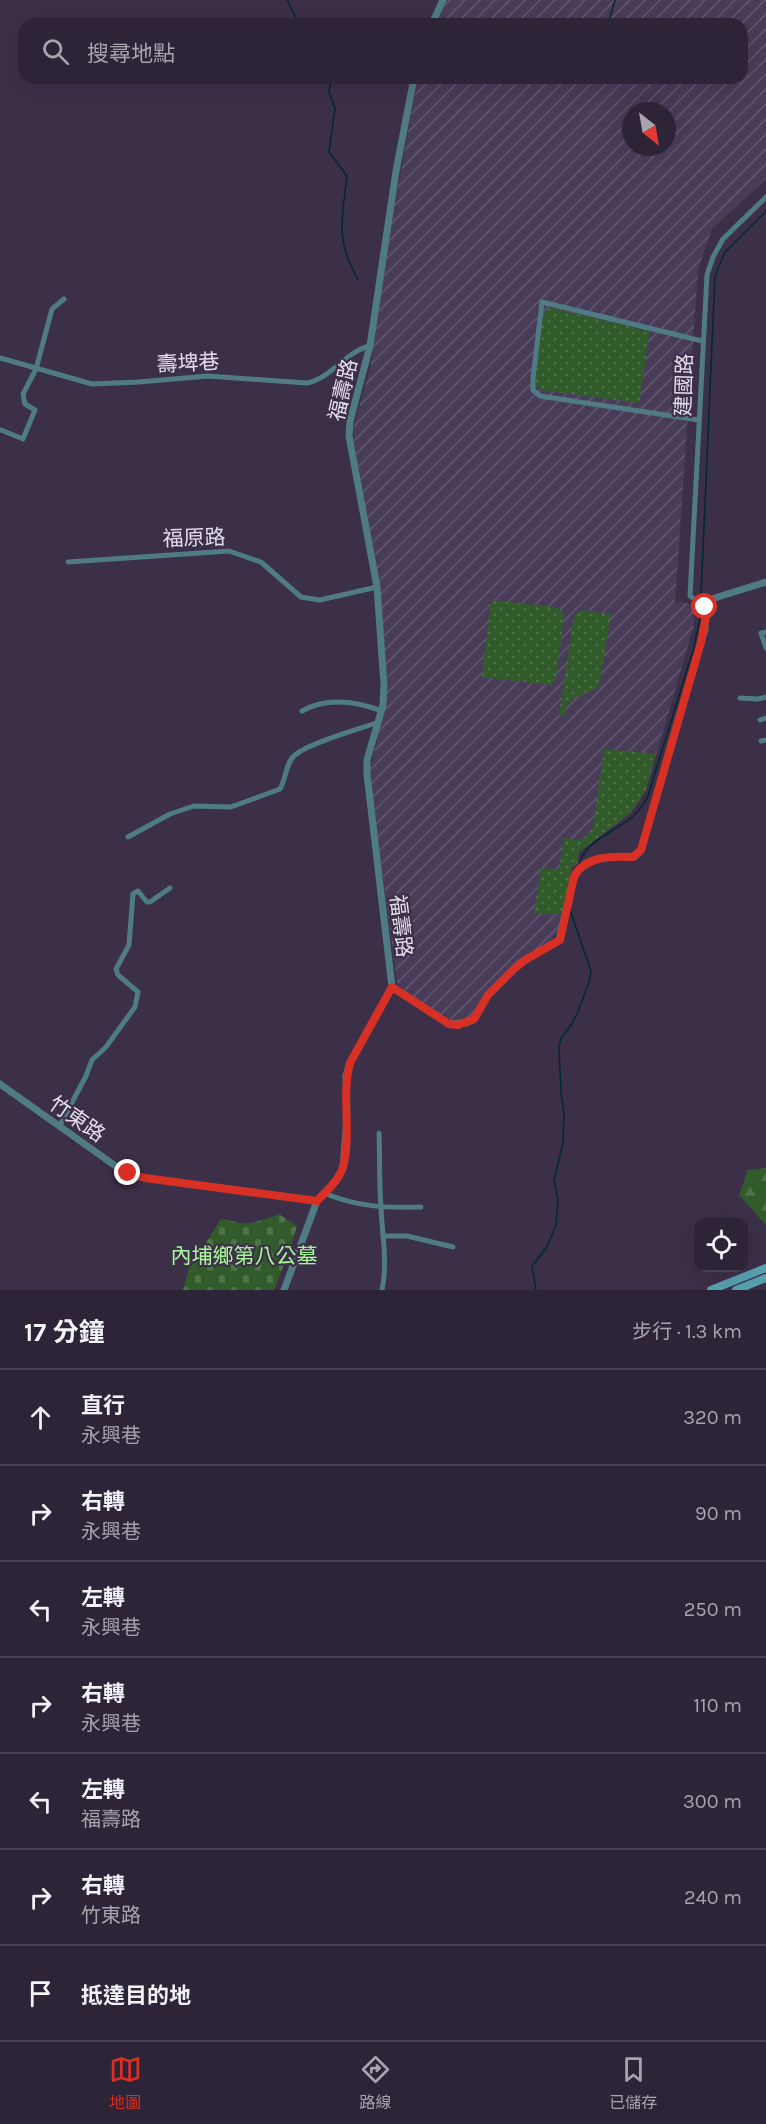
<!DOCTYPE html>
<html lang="zh-TW">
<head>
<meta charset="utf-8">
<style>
  :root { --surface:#2d2437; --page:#393042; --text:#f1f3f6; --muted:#a7a4ad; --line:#484152; --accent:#d93025 }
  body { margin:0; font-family:Karla,"Noto Sans TC",sans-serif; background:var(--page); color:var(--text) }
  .controls { position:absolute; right:18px; bottom:18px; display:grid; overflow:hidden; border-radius:12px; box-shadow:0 6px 24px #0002 }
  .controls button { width:54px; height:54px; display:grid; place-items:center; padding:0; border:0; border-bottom:2px solid var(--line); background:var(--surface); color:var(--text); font:30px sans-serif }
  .compass { position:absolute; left:622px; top:102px; width:54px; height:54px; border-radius:50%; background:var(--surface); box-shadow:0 6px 24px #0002; rotate:149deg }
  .stop { position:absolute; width:18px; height:18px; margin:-14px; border:4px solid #d93025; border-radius:50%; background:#fff }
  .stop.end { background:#d93025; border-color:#fff; box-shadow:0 2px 6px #0008 }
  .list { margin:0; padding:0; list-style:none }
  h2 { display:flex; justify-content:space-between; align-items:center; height:78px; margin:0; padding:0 24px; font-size:26px }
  h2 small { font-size:20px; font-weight:400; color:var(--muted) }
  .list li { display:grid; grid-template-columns:39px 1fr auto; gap:18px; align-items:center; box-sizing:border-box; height:96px; padding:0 24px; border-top:2px solid var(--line) }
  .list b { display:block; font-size:22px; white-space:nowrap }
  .list p { margin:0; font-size:20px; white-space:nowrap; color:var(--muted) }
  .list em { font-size:20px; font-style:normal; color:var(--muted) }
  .icon { flex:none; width:33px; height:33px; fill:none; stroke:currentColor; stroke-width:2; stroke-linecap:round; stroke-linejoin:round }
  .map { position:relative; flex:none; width:766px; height:1290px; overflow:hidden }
  .search { position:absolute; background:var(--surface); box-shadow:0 6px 24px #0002; left:18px; right:18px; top:18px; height:66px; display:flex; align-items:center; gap:15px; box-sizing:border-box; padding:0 21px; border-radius:18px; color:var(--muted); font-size:22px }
  .sheet { height:750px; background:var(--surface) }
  nav { display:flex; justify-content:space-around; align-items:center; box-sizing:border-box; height:84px; border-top:2px solid var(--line); background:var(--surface); font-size:16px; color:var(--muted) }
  nav a { display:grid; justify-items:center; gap:3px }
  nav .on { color:var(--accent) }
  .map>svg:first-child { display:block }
</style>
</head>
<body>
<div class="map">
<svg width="766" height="1290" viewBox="0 0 766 1290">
  <defs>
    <pattern id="industrial-furrows" width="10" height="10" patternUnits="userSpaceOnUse" patternTransform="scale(1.5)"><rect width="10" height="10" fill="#493c59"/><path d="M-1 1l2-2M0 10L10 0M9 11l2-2" fill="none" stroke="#635871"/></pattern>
    <pattern id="grass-dots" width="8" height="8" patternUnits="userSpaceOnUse" patternTransform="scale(1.5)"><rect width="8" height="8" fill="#325b2b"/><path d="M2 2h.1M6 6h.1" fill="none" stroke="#4f724a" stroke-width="1.8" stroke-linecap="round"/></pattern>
    <pattern id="forest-firs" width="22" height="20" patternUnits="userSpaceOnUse" patternTransform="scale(1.5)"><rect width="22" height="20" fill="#325b2b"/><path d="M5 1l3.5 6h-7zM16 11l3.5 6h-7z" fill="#4f724a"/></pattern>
    <pattern id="cemetery-stones" width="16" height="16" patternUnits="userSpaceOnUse" patternTransform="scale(1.5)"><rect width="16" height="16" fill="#325b2b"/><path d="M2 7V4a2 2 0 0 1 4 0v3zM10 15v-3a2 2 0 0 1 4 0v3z" fill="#4f724a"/></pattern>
  </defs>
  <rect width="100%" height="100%" fill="#3c3049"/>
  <path fill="url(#industrial-furrows)" fill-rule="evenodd" d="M447,0h319v179l-54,50 -14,40 -23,333 20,2 -2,25 -47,161 -15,23 -52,39 -1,11 -6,4 -12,61 -14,18 -23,13 -50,58 -21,6 -48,-30 -7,-10 -28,-211 15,-61 4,-28 -10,-102 -24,-140 -1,-13 18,-63 16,-120 31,-167h324v-54h-305zM631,111h36v36h-36z"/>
  <path fill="url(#grass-dots)" d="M551,308l99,23 -11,72 -99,-13 -5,-6v-4l8,-65 4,-6z
    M491,600l64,7 6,3 3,5 -8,64 -6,6 -68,-8z
    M582,610l29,4 -12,73 -24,11 -8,6 -2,12 -6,-1 15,-100z
    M604,749l52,5 -10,36 -15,22 -52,40 -2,10 -5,5 -9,47 -29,-1 7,-45 18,2 5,-32 18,2 11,-12z"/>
  <path fill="url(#forest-firs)" d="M766,1168v57l-27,-30 9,-25z"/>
  <path fill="url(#cemetery-stones)" d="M279,1214l18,12 -6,21 -17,43h-91l6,-21 32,-50c9,0 12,3 19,4 13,2 27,-5 39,-9z"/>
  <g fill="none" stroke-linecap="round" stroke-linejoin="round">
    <path stroke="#002931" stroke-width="1.5" d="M287,0l12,24
      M608,24l7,-24
      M331,78l-2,14 6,16 -6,44 18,24c-5,43 -12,64 11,103
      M579,865c5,-24 36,-33 53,-48 6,-5 10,-12 15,-18l46,-148 7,-33 15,-342 10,-24 41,-41
      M536,1290l-4,-24 15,-19 9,-22 2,-25 -4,-20 9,-37 1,-30 -3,-20 -2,-46 2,-9 10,-13 6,-11 12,-32 2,-11 -22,-64"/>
    <path stroke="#4f7b85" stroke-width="5" d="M0,358l92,26 47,-2 69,-6 99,7c25,-5 39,-32 63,-37
      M699,420l-159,-24 -7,-6v-11l9,-77 160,39
      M1,430l22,9 12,-29 -10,-6 -2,-10 13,-25 16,-60 12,-10
      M68,562l161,-11 32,11 40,35 19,3 57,-13
      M705,601h-8l-7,-5 17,-321 6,-18 10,-18 43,-42
      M766,632l-5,1 5,15
      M740,698l18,1 8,-2
      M302,711c25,-14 53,-10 80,0
      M760,720l6,-2
      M761,741l5,-1
      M128,837l42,-23 24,-8 37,1 49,-18c6,-10 6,-27 15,-34 14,-12 65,-26 84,-33
      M59,1127l27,-51 6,-16 14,-13 29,-40 3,-15 -20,-17 -2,-6 13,-24 4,-51 5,-3 9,11h3l20,-14
      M379,1133c1,24 0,49 2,74 1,28 7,55 1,83
      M324,1193c33,14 62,15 97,14
      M384,1236h23l46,11"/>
    <path stroke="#4f7b85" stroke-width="7" d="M432,24l11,-24
      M392,987l57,37 17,-1 8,-4 14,-24 32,-32 39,-23 15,-63c10,-21 38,-21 60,-20l7,-7 64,-221v-28l61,-19
      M0,1084l117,83 21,10 179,24
      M284,1290l33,-89 18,-19 8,-14 4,-49 -1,-43 4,-13 42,-76 -25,-213v-14l16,-55 1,-20 -7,-98 -28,-151 1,-15 20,-75 26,-175 18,-93"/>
    <path stroke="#58a1b0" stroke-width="8" d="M711,1290l55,-22
      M736,1290l30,-12"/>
  </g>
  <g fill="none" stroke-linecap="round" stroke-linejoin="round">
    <path stroke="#d93025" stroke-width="8" d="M128,1173l17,5 172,23c9,-10 22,-20 26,-34 9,-34 -2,-71 7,-104l42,-76 57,37 9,1 16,-6 14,-24 26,-26 11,-9 35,-20 14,-63c10,-21 38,-21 59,-20l8,-7 60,-208 5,-25 -1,-10"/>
  </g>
  <g text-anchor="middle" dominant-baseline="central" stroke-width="4.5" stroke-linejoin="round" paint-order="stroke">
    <g font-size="21" fill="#e2dceb" stroke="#3c3049">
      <text transform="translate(188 363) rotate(-3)">壽埤巷</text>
      <text transform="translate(684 385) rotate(-88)">建國路</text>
      <text transform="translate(343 390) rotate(-77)">福壽路</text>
      <text transform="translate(194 538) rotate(-2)">福原路</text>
      <text transform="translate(401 926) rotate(83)">福壽路</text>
      <text transform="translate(77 1119) rotate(35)">竹東路</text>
    </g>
    <g font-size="21" fill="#a8f59a" stroke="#3c3049">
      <text x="244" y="1256">內埔鄉第八公墓</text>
    </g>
  </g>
</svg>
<div class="controls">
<button><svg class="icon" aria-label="locate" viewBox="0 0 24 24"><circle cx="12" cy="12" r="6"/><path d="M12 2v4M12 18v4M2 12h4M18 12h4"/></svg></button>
</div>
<svg class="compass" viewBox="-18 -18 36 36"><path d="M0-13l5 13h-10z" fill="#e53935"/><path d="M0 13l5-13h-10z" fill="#a7a4ad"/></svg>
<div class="stop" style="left:705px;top:607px"></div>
<div class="stop end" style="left:128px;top:1173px"></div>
<div class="search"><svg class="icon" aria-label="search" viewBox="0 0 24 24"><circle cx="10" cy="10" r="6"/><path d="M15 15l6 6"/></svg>搜尋地點</div>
</div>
<section class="sheet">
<h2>17 分鐘<small>步行 · 1.3 km</small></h2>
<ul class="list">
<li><svg class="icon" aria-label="ahead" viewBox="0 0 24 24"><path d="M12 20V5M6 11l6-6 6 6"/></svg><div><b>直行</b><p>永興巷</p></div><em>320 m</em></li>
<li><svg class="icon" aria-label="right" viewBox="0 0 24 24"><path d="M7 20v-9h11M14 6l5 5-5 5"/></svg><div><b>右轉</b><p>永興巷</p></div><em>90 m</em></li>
<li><svg class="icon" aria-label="left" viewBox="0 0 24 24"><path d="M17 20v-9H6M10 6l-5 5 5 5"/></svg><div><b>左轉</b><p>永興巷</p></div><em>250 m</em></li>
<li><svg class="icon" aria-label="right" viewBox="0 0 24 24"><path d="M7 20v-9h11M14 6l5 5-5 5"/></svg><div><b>右轉</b><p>永興巷</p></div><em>110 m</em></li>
<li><svg class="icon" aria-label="left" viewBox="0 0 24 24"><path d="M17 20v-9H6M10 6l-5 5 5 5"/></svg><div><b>左轉</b><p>福壽路</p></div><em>300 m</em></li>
<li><svg class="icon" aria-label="right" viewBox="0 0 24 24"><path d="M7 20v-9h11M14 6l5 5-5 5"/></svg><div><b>右轉</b><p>竹東路</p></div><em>240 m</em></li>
<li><svg class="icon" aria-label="arrive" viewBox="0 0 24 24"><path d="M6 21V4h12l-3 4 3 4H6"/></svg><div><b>抵達目的地</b></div></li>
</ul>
</section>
<nav>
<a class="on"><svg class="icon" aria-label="map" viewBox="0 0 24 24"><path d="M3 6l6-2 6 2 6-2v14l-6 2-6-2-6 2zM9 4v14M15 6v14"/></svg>地圖</a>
<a><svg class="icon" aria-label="directions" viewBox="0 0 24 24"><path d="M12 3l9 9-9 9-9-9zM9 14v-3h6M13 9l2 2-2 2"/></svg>路線</a>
<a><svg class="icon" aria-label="saved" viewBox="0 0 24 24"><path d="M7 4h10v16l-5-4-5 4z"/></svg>已儲存</a>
</nav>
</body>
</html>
